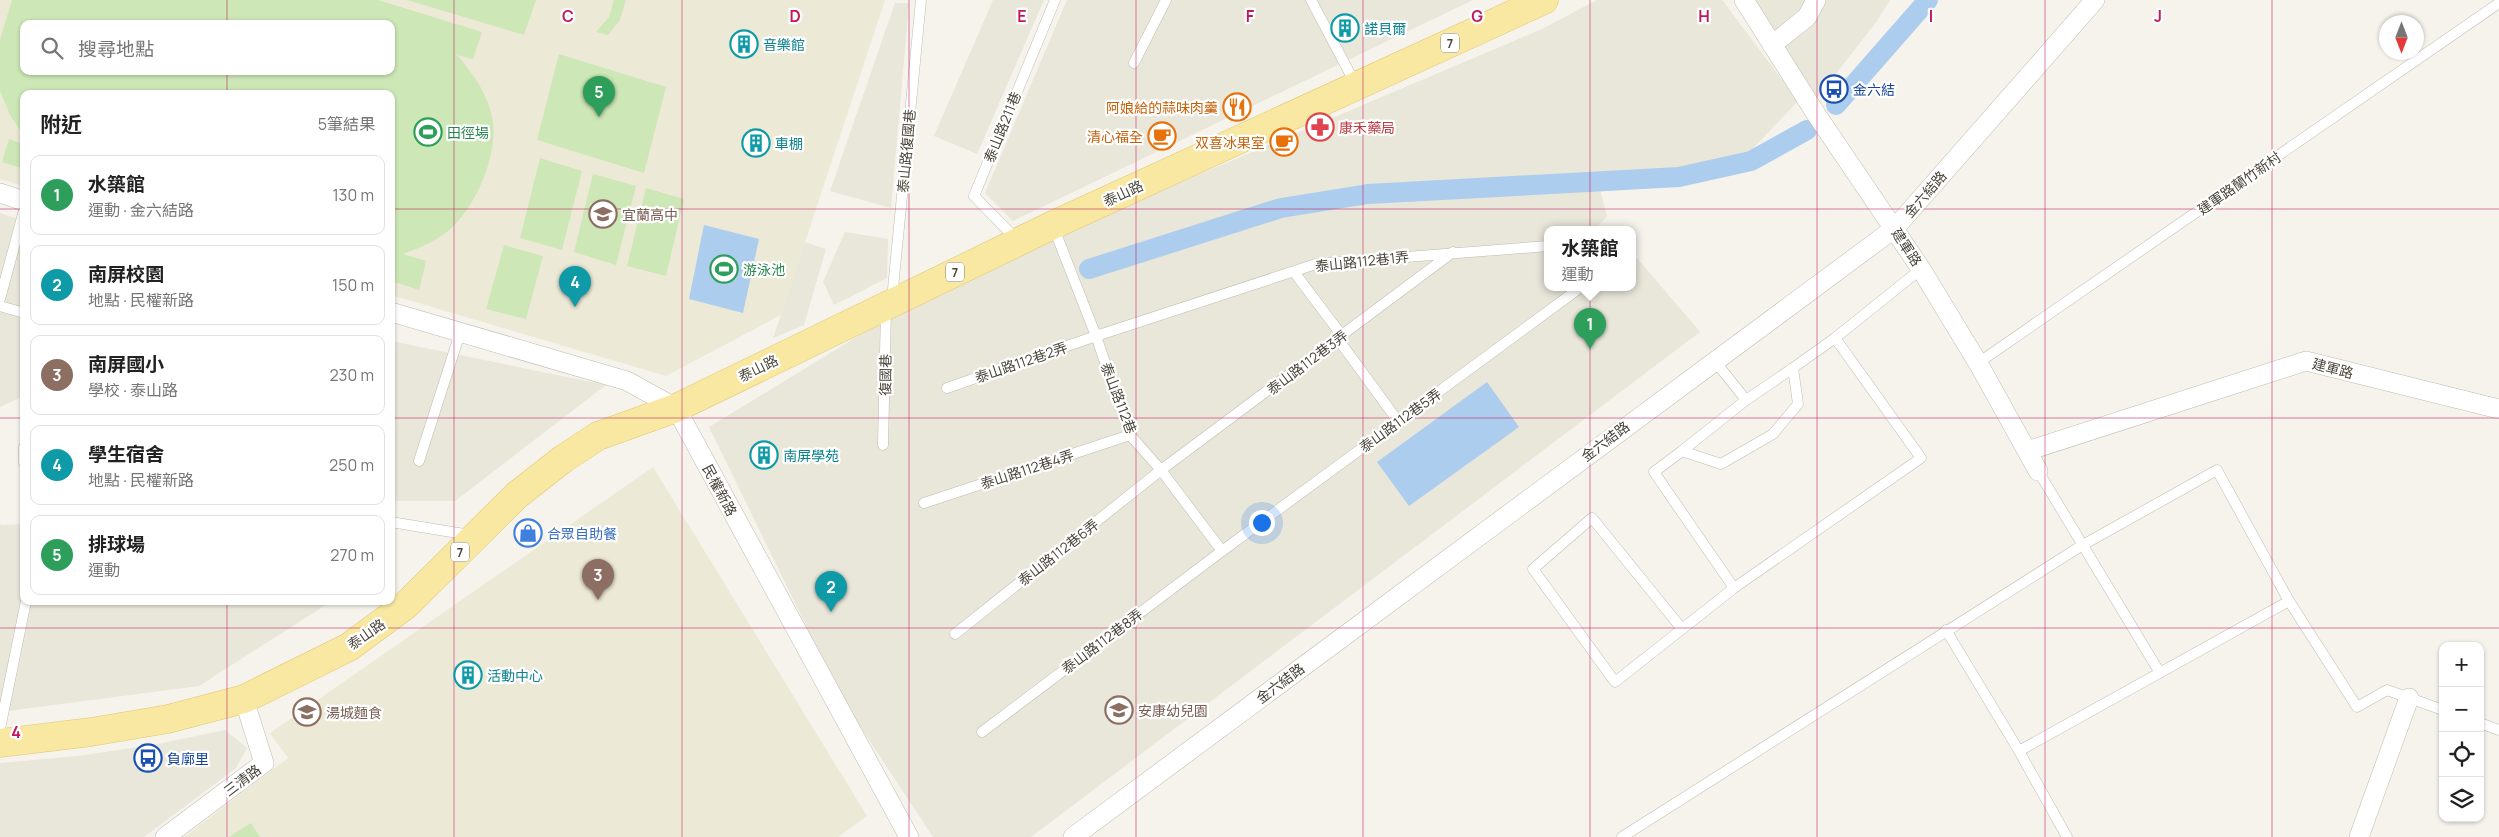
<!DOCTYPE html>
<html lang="zh-TW">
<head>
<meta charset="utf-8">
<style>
  :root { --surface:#fff; --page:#f2f2f2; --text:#222; --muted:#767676; --line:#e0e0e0; --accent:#b45309 }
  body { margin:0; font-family:Manrope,"Noto Sans TC",sans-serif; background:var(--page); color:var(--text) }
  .controls { position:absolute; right:15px; bottom:15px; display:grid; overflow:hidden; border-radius:10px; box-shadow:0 1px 4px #0004 }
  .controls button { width:45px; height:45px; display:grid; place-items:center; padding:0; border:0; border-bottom:1px solid var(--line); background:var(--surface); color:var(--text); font:25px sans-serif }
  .compass { position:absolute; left:2379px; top:15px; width:45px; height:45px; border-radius:50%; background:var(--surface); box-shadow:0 1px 4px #0004; rotate:180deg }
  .you { position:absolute; left:1261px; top:522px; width:18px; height:18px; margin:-12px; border:4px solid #fff; border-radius:50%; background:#1a73e8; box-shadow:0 0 0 8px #1a73e833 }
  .badge { display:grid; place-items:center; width:32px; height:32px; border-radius:50%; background:var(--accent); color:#fff; font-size:16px; font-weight:700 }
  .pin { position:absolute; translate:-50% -41px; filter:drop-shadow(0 1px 2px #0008) }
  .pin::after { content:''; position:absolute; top:26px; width:18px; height:15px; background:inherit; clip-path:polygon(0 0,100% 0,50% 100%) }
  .popup { position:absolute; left:1544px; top:226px; width:92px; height:65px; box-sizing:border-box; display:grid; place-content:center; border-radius:10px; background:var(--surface); filter:drop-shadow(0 1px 4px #0005); font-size:16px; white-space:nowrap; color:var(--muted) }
  .popup b { font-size:19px; color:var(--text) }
  .popup::after { content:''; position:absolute; left:50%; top:100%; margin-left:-10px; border:10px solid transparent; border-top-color:var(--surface) }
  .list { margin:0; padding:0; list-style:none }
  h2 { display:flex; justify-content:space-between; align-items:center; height:65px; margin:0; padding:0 20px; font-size:21px }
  h2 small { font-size:16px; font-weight:400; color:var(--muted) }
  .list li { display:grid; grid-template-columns:32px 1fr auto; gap:15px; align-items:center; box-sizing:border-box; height:80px; margin:0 10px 10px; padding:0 10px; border:1px solid var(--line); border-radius:10px }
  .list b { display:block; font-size:19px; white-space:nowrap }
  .list p { margin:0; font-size:16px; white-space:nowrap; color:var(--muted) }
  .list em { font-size:16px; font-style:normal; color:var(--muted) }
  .icon { flex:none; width:28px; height:28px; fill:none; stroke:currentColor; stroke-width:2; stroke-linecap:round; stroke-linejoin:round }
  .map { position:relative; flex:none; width:2499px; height:837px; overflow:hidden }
  .search { position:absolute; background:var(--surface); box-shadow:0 1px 4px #0004; left:20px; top:20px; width:375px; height:55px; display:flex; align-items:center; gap:12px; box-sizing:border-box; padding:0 18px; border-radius:10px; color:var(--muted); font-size:19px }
  .panel { position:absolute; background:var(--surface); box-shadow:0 1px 4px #0004; left:20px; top:90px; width:375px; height:515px; border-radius:10px }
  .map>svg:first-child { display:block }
</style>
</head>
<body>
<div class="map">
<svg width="2499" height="837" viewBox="0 0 2499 837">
  <rect width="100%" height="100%" fill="#f5f3ec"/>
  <path fill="#e9e6da" d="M993,0h51l-67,154 -43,-18z
    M1067,0h406l-460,221 -28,-28z
    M1597,0h125l76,101 -53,56 -146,29 8,30 -12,14h-47v58h84l1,-25 4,-5 63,74 -669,505h-98l-91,-138 -133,-272 177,-108 180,-88 476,-202z
    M1755,0h135l-13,21 -60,77z
    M895,3h14l-18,205 -61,-17z
    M0,213l24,8v175l-24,11z
    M845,232l43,7 -1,39 -53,27 -11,-23z
    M805,242l21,7 -22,76 -31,13z
    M391,341l215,44 -151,116h-64z
    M0,523l1,2 23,-1v77h308l-133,85 -199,26z
    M225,730l22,18 -11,20 -92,69h-144v-74l77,-7 76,-11z"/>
  <path fill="#ede9d7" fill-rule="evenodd" d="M0,0h885l-104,315 -115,61 -275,-81v-201h-367v92l-24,-7zM24,24h367v47h-367z
    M653,467l214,349 -29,21h-654l104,-79 -18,-25z"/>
  <path fill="#cde7b7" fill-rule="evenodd" d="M12,0h366l104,32 -9,27 -16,-4c16,19 30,37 35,62 8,35 -17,93 -44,114 -14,11 -29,17 -45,23l23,7 -7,29 -28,-9v-187h-367v42l-14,-21 -10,-24v-51zM24,24h367v47h-367z
    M407,0h129l-12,35z
    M614,0h12l-6,20 -12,15 -12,-3 13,-15z
    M559,54l107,33 -22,86 -107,-33z
    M9,139l15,5v25l-22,-7z
    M540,158l42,13 -20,79 -42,-12z
    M593,174l43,12 -20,79 -42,-13z
    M646,188l38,11 -18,77 -39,-10z
    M504,245l39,11 -17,63 -40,-10z
    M251,823l9,14h-31z"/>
  <path fill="#accdee" d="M704,225l55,14 -16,74 -54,-14z
    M1487,382l32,45 -110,79 -32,-44z"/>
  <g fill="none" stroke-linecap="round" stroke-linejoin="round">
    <path stroke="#accdee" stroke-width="20" d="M1836,105l92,-105
      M1089,269l192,-61 87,-14 311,-17 72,-16 56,-31"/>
    <g stroke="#c0bcaf" stroke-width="11">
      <path id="service" d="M1311,0l45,85
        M1134,63l32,-63
        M1053,226l43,110 34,99 31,35 61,81
        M1018,241l-44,-45 81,-196
        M1294,272l43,57 6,17 55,75
        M0,299l24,-89
        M892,299l29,-299
        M0,306l24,7
        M1835,338l86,-69
        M1714,360l32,40 -64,51 39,13 52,-30 25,-30 -5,-36 -47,32
        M1978,363l521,-360
        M947,388l149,-52 220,-72 232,-18
        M883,445l3,-136
        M24,447v16
        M1682,451l-28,21 80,116 187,-130 -86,-120 -42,30
        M419,461l41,-128
        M2038,471l122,202
        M924,503l206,-68
        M391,522l79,13
        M1682,629l-90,-111 -59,51 82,113 119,-94
        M1946,630l73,121 48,86
        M955,634l206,-164 292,-218
        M2480,723l19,7
        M0,729l26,-128
        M982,732l240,-181 355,-261
        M2019,751l270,-150 68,106 30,-17 56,20
        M1622,837l459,-291 136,-76 72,131"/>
    </g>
    <g stroke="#c0bcaf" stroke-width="20">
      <path id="minor" d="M1744,0l72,114 105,155 57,94 60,108
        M1772,45l35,-28 9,-17
        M0,193l24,8
        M391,312l236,69 49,27 233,429
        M2027,451l279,-90 193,48
        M165,837l99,-74 -20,-64
        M1073,837l822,-609 200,-228
        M2359,837l50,-139"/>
    </g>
    <g stroke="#dfc770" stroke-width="29">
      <path id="primary" d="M0,743l91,-11 77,-13 76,-20 105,-52 57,-42 111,-110 46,-36 35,-23 78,-28 377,-183 491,-225"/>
    </g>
    <use href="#service" stroke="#fff" stroke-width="10"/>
    <use href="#minor" stroke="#fff" stroke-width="19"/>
    <use href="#primary" stroke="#f9e8a1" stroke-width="28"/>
  </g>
  <path fill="none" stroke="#c2185b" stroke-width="1" stroke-opacity="0.55" d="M227,0v24M454,0v837M682,0v837M909,0v837M1136,0v837M1363,0v837M1590,0v837M1817,0v837M2045,0v837M2272,0v837M227,71v23M0,209h24M391,209h2108M0,418h24M391,418h2108M227,601v236M0,628h2499"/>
  <defs>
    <g id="building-ring" transform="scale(1.4375)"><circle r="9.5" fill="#fff" stroke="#0f9aa8" stroke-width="1.5"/><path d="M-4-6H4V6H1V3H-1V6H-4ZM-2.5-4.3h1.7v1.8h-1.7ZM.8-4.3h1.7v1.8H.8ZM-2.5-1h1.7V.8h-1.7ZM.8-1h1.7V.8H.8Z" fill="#0f9aa8"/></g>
    <g id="bus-ring" transform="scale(1.4375)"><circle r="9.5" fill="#fff" stroke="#1a4fb4" stroke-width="1.5"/><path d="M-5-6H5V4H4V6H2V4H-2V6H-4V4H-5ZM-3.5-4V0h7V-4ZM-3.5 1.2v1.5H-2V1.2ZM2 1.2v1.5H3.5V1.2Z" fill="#1a4fb4"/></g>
    <g id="restaurant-ring" transform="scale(1.4375)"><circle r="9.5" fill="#fff" stroke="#e8710a" stroke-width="1.5"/><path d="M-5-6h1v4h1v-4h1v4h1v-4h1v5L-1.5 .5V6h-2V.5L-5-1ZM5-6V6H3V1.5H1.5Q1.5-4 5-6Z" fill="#e8710a"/></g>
    <g id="pharmacy-ring" transform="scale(1.4375)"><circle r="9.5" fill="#fff" stroke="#e0444e" stroke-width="1.5"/><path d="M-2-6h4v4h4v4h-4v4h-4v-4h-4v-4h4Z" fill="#e0444e"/></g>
    <g id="stadium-ring" transform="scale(1.4375)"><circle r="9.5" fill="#fff" stroke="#2e9e5b" stroke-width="1.5"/><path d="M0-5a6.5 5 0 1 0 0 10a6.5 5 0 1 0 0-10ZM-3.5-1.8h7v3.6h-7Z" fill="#2e9e5b"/></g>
    <g id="cafe-ring" transform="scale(1.4375)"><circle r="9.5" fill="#fff" stroke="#e8710a" stroke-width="1.5"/><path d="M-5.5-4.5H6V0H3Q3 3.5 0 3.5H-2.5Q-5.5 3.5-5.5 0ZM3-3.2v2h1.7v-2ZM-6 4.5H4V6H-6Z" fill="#e8710a"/></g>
    <g id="school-ring" transform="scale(1.4375)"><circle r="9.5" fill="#fff" stroke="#8d6e63" stroke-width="1.5"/><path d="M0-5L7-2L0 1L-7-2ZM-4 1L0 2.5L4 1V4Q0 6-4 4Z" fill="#8d6e63"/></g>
    <g id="shop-ring" transform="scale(1.4375)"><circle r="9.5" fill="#fff" stroke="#3f7fe0" stroke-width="1.5"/><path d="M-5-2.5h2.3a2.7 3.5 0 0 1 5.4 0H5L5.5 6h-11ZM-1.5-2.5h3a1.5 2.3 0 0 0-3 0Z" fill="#3f7fe0"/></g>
  </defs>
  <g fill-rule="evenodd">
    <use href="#building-ring" x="1345" y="28"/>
    <use href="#building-ring" x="744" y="44"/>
    <use href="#bus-ring" x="1834" y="89"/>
    <use href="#restaurant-ring" x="1237" y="107"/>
    <use href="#pharmacy-ring" x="1320" y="127"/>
    <use href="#stadium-ring" x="428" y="132"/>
    <use href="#cafe-ring" x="1162" y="136"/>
    <use href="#cafe-ring" x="1284" y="142"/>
    <use href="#building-ring" x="756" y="143"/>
    <use href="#school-ring" x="603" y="214"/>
    <use href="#stadium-ring" x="724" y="269"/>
    <use href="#building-ring" x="764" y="455"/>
    <use href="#shop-ring" x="528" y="533"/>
    <use href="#building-ring" x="468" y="675"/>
    <use href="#school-ring" x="1119" y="710"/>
    <use href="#school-ring" x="307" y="712"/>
    <use href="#bus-ring" x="148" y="758"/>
  </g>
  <g text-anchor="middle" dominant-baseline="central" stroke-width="4.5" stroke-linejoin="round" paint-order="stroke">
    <g fill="#fff" stroke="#807d75" stroke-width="1">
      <rect x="1441" y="33.5" width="18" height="19" rx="4"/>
      <rect x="946" y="262.5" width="18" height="19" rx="4"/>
      <rect x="451" y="542.5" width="18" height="19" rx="4"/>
    </g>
    <g font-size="12" font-weight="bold" fill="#49453a">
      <text x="1450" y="43">7</text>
      <text x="955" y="272">7</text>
      <text x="460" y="552">7</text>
    </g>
    <g font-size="14" fill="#0d838f" stroke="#fff" text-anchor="start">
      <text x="1364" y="28">諾貝爾</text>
      <text x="763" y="44">音樂館</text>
      <text x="775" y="143">車棚</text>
      <text x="783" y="455">南屏學苑</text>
      <text x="487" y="675">活動中心</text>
    </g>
    <g font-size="14" fill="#164399" stroke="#fff" text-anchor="start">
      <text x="1853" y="89">金六結</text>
      <text x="167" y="758">負廓里</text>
    </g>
    <g font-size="14" fill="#c56008" stroke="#fff" text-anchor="end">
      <text x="1218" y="107">阿娘給的蒜味肉羹</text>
      <text x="1143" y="136">清心福全</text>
      <text x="1265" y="142">双喜冰果室</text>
    </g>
    <g font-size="14" fill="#49453a" stroke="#fff">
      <text transform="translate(1002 127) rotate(-68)">泰山路211巷</text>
      <text transform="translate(906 151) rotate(-85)">泰山路復國巷</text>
      <text transform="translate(2239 183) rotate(-35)">建軍路蘭竹新村</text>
      <text transform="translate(1123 193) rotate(-25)">泰山路</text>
      <text transform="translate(1925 194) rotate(-49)">金六結路</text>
      <text transform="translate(1907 247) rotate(57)">建軍路</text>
      <text transform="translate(1362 261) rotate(-6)">泰山路112巷1弄</text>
      <text transform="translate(1021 362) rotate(-19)">泰山路112巷2弄</text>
      <text transform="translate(1307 362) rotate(-37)">泰山路112巷3弄</text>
      <text transform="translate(758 368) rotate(-26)">泰山路</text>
      <text transform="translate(2333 368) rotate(15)">建軍路</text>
      <text transform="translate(885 375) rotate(-89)">復國巷</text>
      <text transform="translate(1119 398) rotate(69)">泰山路112巷</text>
      <text transform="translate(1400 420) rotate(-36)">泰山路112巷5弄</text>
      <text transform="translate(1605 441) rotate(-37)">金六結路</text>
      <text transform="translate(1027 469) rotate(-18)">泰山路112巷4弄</text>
      <text transform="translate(720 490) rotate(62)">民權新路</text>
      <text transform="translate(1058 552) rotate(-38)">泰山路112巷6弄</text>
      <text transform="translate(366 634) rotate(-35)">泰山路</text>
      <text transform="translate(1102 641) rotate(-37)">泰山路112巷8弄</text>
      <text transform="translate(1280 683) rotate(-37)">金六結路</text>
      <text transform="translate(242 780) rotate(-37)">三清路</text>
    </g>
    <g font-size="14" fill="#be3a42" stroke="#fff" text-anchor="start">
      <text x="1339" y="127">康禾藥局</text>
    </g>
    <g font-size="14" fill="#27864d" stroke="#fff" text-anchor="start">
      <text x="447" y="132">田徑場</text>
      <text x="743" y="269">游泳池</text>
    </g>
    <g font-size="14" fill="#785e54" stroke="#fff" text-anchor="start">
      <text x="622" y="214">宜蘭高中</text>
      <text x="1138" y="710">安康幼兒園</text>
      <text x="326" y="712">湯城麵食</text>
    </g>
    <g font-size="14" fill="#366cbe" stroke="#fff" text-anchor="start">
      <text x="547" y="533">合眾自助餐</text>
    </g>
  </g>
  <g font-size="16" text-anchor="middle" font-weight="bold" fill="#c2185b" stroke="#fff" stroke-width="4.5" stroke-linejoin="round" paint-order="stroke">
    <text x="568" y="22">C</text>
    <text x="795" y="22">D</text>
    <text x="1022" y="22">E</text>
    <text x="1250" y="22">F</text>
    <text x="1477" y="22">G</text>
    <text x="1704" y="22">H</text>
    <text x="1931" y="22">I</text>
    <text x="2158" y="22">J</text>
    <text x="16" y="738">4</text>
  </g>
</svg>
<div class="controls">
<button>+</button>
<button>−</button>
<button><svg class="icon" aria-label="locate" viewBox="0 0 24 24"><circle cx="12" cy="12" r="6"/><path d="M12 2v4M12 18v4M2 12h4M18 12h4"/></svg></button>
<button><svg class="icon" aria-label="layers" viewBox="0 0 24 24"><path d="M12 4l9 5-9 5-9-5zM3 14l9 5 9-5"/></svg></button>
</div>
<svg class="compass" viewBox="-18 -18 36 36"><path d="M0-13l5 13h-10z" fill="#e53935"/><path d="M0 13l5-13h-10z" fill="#767676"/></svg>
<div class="you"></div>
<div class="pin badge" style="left:1590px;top:349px;background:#2e9e5b">1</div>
<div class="popup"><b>水築館</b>運動</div>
<div class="pin badge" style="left:831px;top:612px;background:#0f9aa8">2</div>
<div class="pin badge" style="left:598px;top:600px;background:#8d6e63">3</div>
<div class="pin badge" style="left:575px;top:307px;background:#0f9aa8">4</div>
<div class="pin badge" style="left:599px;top:117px;background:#2e9e5b">5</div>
<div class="search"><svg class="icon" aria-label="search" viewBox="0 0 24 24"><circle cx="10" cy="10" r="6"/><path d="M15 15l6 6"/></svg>搜尋地點</div>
<section class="panel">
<h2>附近<small>5筆結果</small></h2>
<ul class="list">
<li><span class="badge" style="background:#2e9e5b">1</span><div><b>水築館</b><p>運動 · 金六結路</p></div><em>130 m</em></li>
<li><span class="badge" style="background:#0f9aa8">2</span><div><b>南屏校園</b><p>地點 · 民權新路</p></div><em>150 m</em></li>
<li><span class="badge" style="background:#8d6e63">3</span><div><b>南屏國小</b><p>學校 · 泰山路</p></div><em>230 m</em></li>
<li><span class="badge" style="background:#0f9aa8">4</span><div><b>學生宿舍</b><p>地點 · 民權新路</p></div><em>250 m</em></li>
<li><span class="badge" style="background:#2e9e5b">5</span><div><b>排球場</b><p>運動</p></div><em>270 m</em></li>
</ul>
</section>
</div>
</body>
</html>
